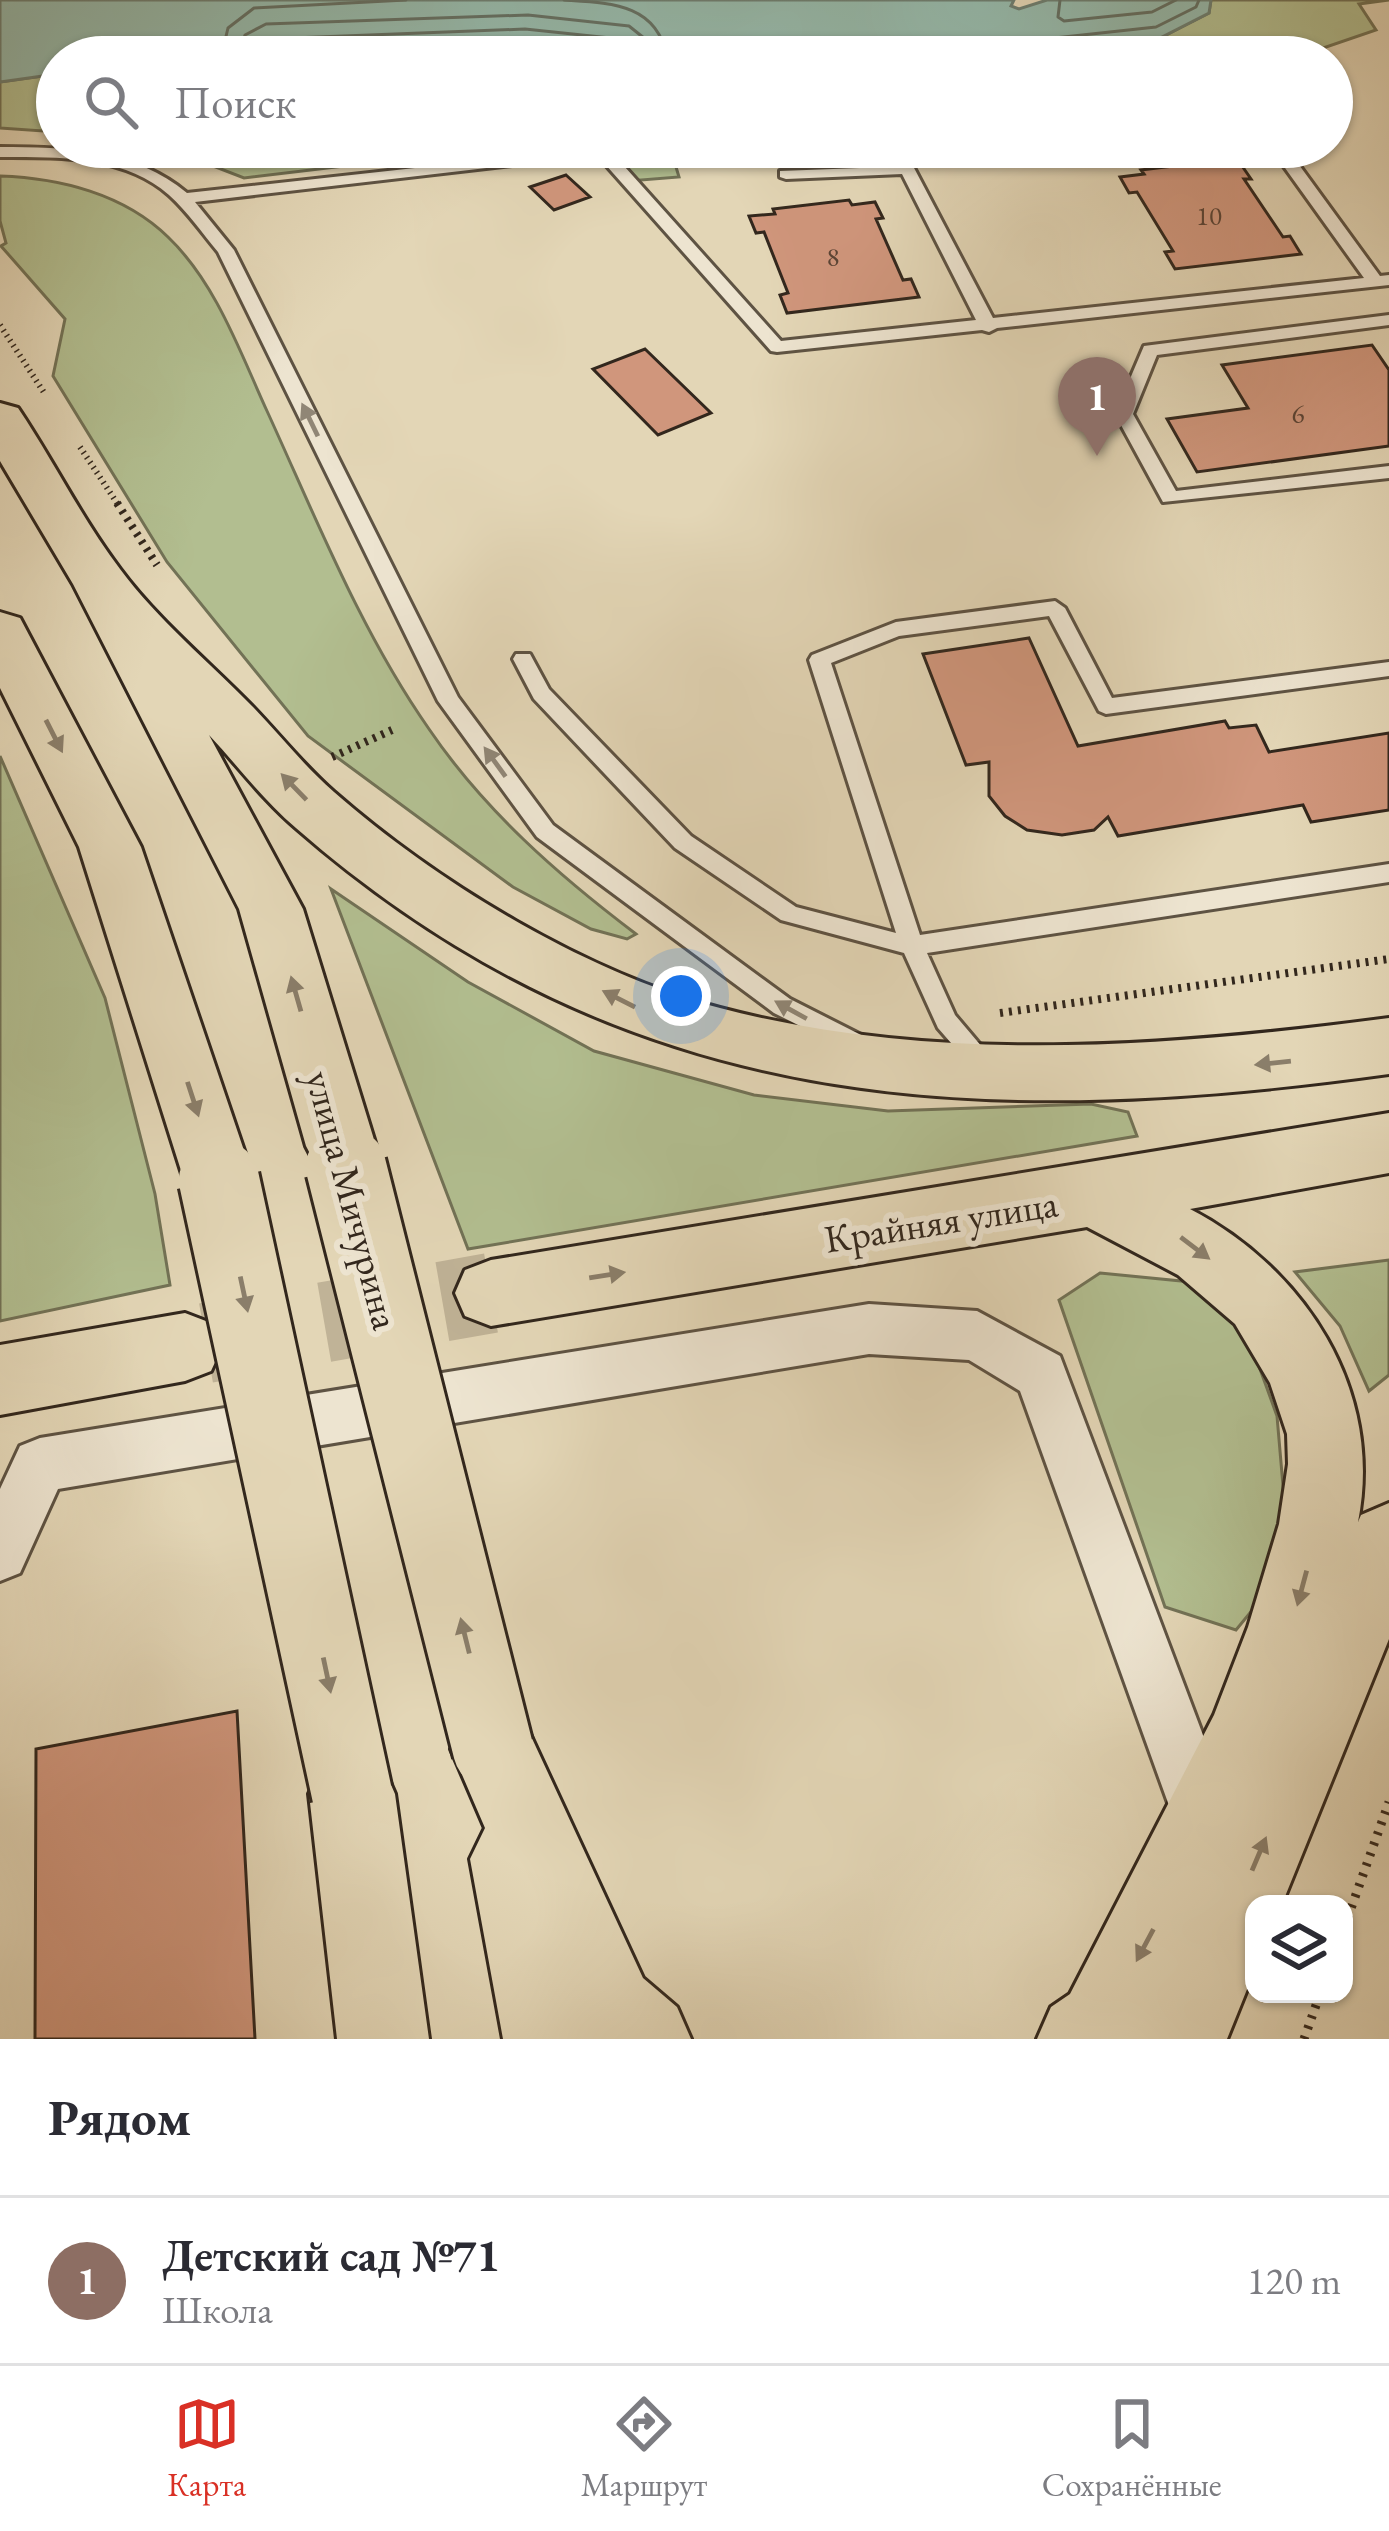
<!DOCTYPE html>
<html lang="ru">
<head>
<meta charset="utf-8">
<style>
  :root { --surface:#fff; --page:#f7f7f7; --text:#2b2b33; --muted:#7c7c81; --line:#e1e1e2; --accent:#d93025 }
  body { margin:0; font-family:"EB Garamond",serif; background:var(--page); color:var(--text) }
  .controls { position:absolute; right:36px; bottom:36px; display:grid; overflow:hidden; border-radius:24px; box-shadow:0 3px 9px #0004 }
  .controls button { width:108px; height:108px; display:grid; place-items:center; padding:0; border:0; border-bottom:3px solid var(--line); background:var(--surface); color:var(--text); font:60px sans-serif }
  .you { position:absolute; left:681px; top:996px; width:42px; height:42px; margin:-30px; border:9px solid #fff; border-radius:50%; background:#1a73e8; box-shadow:0 0 0 18px #1a73e833 }
  .badge { display:grid; place-items:center; width:78px; height:78px; border-radius:50%; background:var(--accent); color:#fff; font-size:39px; font-weight:700 }
  .pin { position:absolute; translate:-50% -99px; filter:drop-shadow(0 3px 6px #0008) }
  .pin::after { content:''; position:absolute; top:63px; width:42px; height:36px; background:inherit; clip-path:polygon(0 0,100% 0,50% 100%) }
  .list { margin:0; padding:0; list-style:none }
  h2 { display:flex; justify-content:space-between; align-items:center; height:156px; margin:0; padding:0 48px; font-size:51px }
  h2 small { font-size:39px; font-weight:400; color:var(--muted) }
  .list li { display:grid; grid-template-columns:78px 1fr auto; gap:36px; align-items:center; box-sizing:border-box; height:168px; padding:0 48px; border-top:3px solid var(--line) }
  .list b { display:block; font-size:45px; white-space:nowrap }
  .list p { margin:0; font-size:39px; white-space:nowrap; color:var(--muted) }
  .list em { font-size:39px; font-style:normal; color:var(--muted) }
  .icon { flex:none; width:66px; height:66px; fill:none; stroke:currentColor; stroke-width:2; stroke-linecap:round; stroke-linejoin:round }
  .map { position:relative; flex:none; width:1389px; height:2039px; overflow:hidden }
  .search { position:absolute; background:var(--surface); box-shadow:0 3px 9px #0004; left:36px; right:36px; top:36px; height:132px; display:flex; align-items:center; gap:30px; box-sizing:border-box; padding:0 42px; border-radius:66px; color:var(--muted); font-size:45px }
  .sheet { height:324px; background:var(--surface) }
  nav { display:flex; justify-content:space-around; align-items:center; box-sizing:border-box; height:168px; border-top:3px solid var(--line); background:var(--surface); font-size:33px; color:var(--muted) }
  nav a { display:grid; justify-items:center; gap:6px }
  nav .on { color:var(--accent) }
  .map>svg:first-child { display:block }
</style>
</head>
<body>
<div class="map">
<svg width="1389" height="2039" viewBox="0 0 1389 2039">
  <rect width="100%" height="100%" fill="#e3d6b6"/>
  <filter id="stains"><feTurbulence type="fractalNoise" baseFrequency=".00167" numOctaves="4"/><feColorMatrix values="0 0 0 0 .2 0 0 0 0 .09 0 0 0 0 .02 0 0 0 .5 -.17"/></filter>
  <radialGradient id="worn" r=".72"><stop offset=".6" stop-color="#630" stop-opacity="0"/><stop offset="1" stop-color="#630" stop-opacity=".3"/></radialGradient>
  <path fill="#b2be90" stroke="#727256" stroke-width="3" d="M1211,0h178l-30,4 17,26 -79,27h-312l175,-19 49,-25z
    M525,41l115,16h-471z
    M57,74v58l-57,-4v-46z
    M164,147h340l-260,31z
    M670,147l9,30 -50,4 -28,-33z
    M0,176c60,2 124,18 168,61 48,46 72,115 99,174 49,107 94,221 162,318 55,81 129,146 207,205l-9,5 -36,-10 -78,-42 -205,-151 -141,-174 -114,-186 12,-57 -64,-73 5,-3 -6,-22z
    M0,756l105,242 50,196 15,91 -170,36z
    M331,889l137,93 126,69 160,44 134,16 203,-7 37,8 9,24 -669,113z
    M1389,1260v115l-20,16 -29,-65 -45,-54z
    M1100,1273l91,9 57,54 29,80 8,93 -22,88 -27,33 -71,-23 -106,-307z"/>
  <path fill="#95b9ab" stroke="#6d7f72" stroke-width="3" d="M0,0h1014l-3,6 8,3 28,-9h164l-2,13 -49,25 -175,19h-344l-116,-16 -356,16h-112v17l-57,8z"/>
  <g fill="none" stroke-linecap="round" stroke-linejoin="round">
    <path stroke="#647064" stroke-width="3" d="M564,0c46,3 93,3 103,57
      M1060,0l-2,17 6,4 88,-9 24,-12
      M221,57l7,-29 26,-20 152,-8
      M239,57l6,-22 21,-11 262,-9 101,11 15,12 5,19
      M254,57l3,-12 10,-6 258,-10 95,10 11,6 3,12
      M1027,57l9,-17 120,-13 40,-20 3,-7"/>
  </g>
  <path fill="#d0967c" stroke="#32271d" stroke-width="3" d="M1214,161l4,5 22,-3 11,16h-7l39,58 7,-1 11,18 -126,15 -10,-17 8,-1 -36,-59 -8,1 -9,-16 24,-3 -3,-4z
    M566,175l24,22 -36,13 -24,-23z
    M849,200l3,5 23,-3 8,16 -7,1 27,61 8,-1 8,18 -132,16 -7,-18 8,-2 -24,-61 -8,1 -7,-17 26,-2 -2,-5z
    M1372,345l17,25v76l-192,26 -30,-53 81,-11 -26,-43z
    M645,349l66,64 -53,22 -65,-66z
    M1029,638l49,108 147,-25 4,7 27,-3 13,27 120,-19v77l-78,12 -8,-17 -185,31 -10,-19 -14,13 -32,5 -35,-5 -22,-14 -16,-20v-34l-23,3 -43,-111z
    M237,1711l18,328h-220l1,-290z"/>
  <g fill="none" stroke-linecap="round" stroke-linejoin="round">
    <path stroke="#c0b397" stroke-width="80" stroke-dasharray="80 40" stroke-linecap="butt" d="M206,1343l285,-50"/>
    <g stroke="#5e5343" stroke-width="6">
      <path id="service" d="M0,147c66,0 135,2 187,46l420,-46 174,194 195,-21 -74,-146 -116,5 -6,-2v-6l133,-5 80,152 371,-40 -94,-131h16l94,129 9,-1v10l-392,43 -8,4 -7,-2 -205,22 -6,-1 -174,-196 -402,47 39,48 224,447 95,128 237,174 75,38 3,7 -3,7 -9,3 -82,-41 -237,-176 -99,-136 -220,-449c-16,-19 -30,-40 -49,-57 -45,-40 -112,-38 -169,-38z
        M1389,315v10l-232,30 -24,59 43,77 213,-25v12l-226,24 -48,-88 29,-68z
        M1055,601l10,7 47,90 277,-36v14l-283,38 -7,-3 -50,-95 -150,20 -68,27 89,272 469,-71v18l-462,71 28,62 44,52 -3,7h-18l-40,-46 -34,-75 -123,-33 -106,-72 -141,-149 -21,-40 3,-5h14l19,35 142,147 105,71 100,26 -87,-273 3,-5 84,-33z"/>
    </g>
    <g stroke="#5e5343" stroke-width="6">
      <path id="minor" d="M869,1304l108,7 83,45 178,472 -9,22 -22,9 -22,-9 -165,-459 -51,-31 -100,-6 -811,135 -38,84 -20,8v-92l20,-43 20,-8z"/>
    </g>
    <g stroke="#32271d" stroke-width="6">
      <path id="primary" d="M0,403l18,5c35,52 64,111 102,161 37,50 89,93 132,137 28,29 52,60 82,86 104,91 252,181 386,216 216,57 450,39 669,10v56c-413,57 -764,41 -1093,-246 -32,-27 -58,-62 -87,-93l94,174 73,237 -11,21 -24,9 -24,-9 -11,-21 -67,-237 -166,-325 -73,-123z
        M0,612l20,6 121,229 113,333 -10,22 -25,8 -25,-8 -10,-22 -105,-333 -79,-159z
        M1389,1113v60l-199,36c115,60 194,181 168,313l3,-7 28,-12v136l-107,265h-28v68l-27,67h-190l14,-32 19,-13 144,-279 34,-88 31,-103 9,-60 -1,-30 -17,-51 -35,-59 -57,-49 -91,-48 -596,99 -26,-10 -10,-23 10,-23 26,-10z
        M185,1313l26,10 11,24 -11,24 -26,10 -185,34v-70z
        M493,1707l30,12 120,259 34,29 14,32h-188l-33,-180 15,-31 -34,-79 12,-30z
        M352,1751l30,13 13,30 34,245h-92l-28,-245 13,-30z"/>
    </g>
    <path stroke="#32271d" stroke-width="6" stroke-dasharray="1.5 4.5" stroke-linecap="butt" d="M0,325l45,69
      M80,447l39,59"/>
    <path stroke="#32271d" stroke-width="8" stroke-dasharray="3 6" stroke-linecap="butt" d="M117,503l40,62
      M332,757l60,-27
      M1000,1013l389,-54"/>
    <path stroke="#32271d" stroke-width="9" stroke-dasharray="3 8" stroke-linecap="butt" d="M1344,1928l45,-126
      M1304,2039l16,-45"/>
    <use href="#service" fill="#ede4d0" fill-rule="evenodd"/>
    <use href="#minor" fill="#ede4d0" fill-rule="evenodd"/>
    <use href="#primary" fill="#e3d6b6" fill-rule="evenodd"/>
    <g stroke="#32271d" stroke-width="68" stroke-linecap="butt">
      <path id="primary-bridge-far1" d="M341,1146l6,24"/>
    </g>
    <g stroke="#32271d" stroke-width="86" stroke-linecap="butt">
      <path id="primary-bridge" d="M346,1167l147,582
        M219,1180l133,614"/>
    </g>
    <use href="#primary-bridge-far1" stroke="#e3d6b6" stroke-width="62"/>
    <use href="#primary-bridge" stroke="#e3d6b6" stroke-width="80"/>
  </g>
  <defs><path id="oneway-solid" d="M-6-.8H1V-3.2L6.5 0L1 3.2V.8H-6Z" transform="scale(3)"/></defs>
  <g fill="#908676">
    <use href="#oneway-solid" transform="translate(310 420) rotate(-116)"/>
    <use href="#oneway-solid" transform="translate(495 762) rotate(-126)"/>
    <use href="#oneway-solid" transform="translate(791 1010) rotate(-151)"/>
  </g>
  <g fill="#8a7e6a">
    <use href="#oneway-solid" transform="translate(54 736) rotate(63)"/>
    <use href="#oneway-solid" transform="translate(294 787) rotate(-134)"/>
    <use href="#oneway-solid" transform="translate(296 994) rotate(-106)"/>
    <use href="#oneway-solid" transform="translate(619 999) rotate(-153)"/>
    <use href="#oneway-solid" transform="translate(1273 1063) rotate(174)"/>
    <use href="#oneway-solid" transform="translate(193 1099) rotate(72)"/>
    <use href="#oneway-solid" transform="translate(1195 1248) rotate(37)"/>
    <use href="#oneway-solid" transform="translate(607 1275) rotate(-9)"/>
    <use href="#oneway-solid" transform="translate(244 1294) rotate(78)"/>
    <use href="#oneway-solid" transform="translate(1302 1588) rotate(105)"/>
    <use href="#oneway-solid" transform="translate(465 1636) rotate(-104)"/>
    <use href="#oneway-solid" transform="translate(327 1675) rotate(78)"/>
    <use href="#oneway-solid" transform="translate(1259 1854) rotate(-67)"/>
    <use href="#oneway-solid" transform="translate(1145 1945) rotate(118)"/>
  </g>
  <g text-anchor="middle" dominant-baseline="central" stroke-width="12" stroke-linejoin="round" paint-order="stroke">
    <g font-size="27" fill="#5a4335">
      <text x="1209" y="215">10</text>
      <text x="833" y="256">8</text>
      <text x="1298" y="413">6</text>
    </g>
    <g font-size="39" fill="#32271d" stroke="#ede4d0">
      <text transform="translate(353 1200) rotate(75)">улица Мичурина</text>
      <text transform="translate(941 1221) rotate(-9)">Крайняя улица</text>
    </g>
  </g>
  <rect width="100%" height="100%" filter="url(#stains)"/>
  <rect width="100%" height="100%" fill="url(#worn)"/>
</svg>
<div class="controls">
<button><svg class="icon" aria-label="layers" viewBox="0 0 24 24"><path d="M12 4l9 5-9 5-9-5zM3 14l9 5 9-5"/></svg></button>
</div>
<div class="you"></div>
<div class="pin badge" style="left:1097px;top:456px;background:#8d6e63">1</div>
<div class="search"><svg class="icon" aria-label="search" viewBox="0 0 24 24"><circle cx="10" cy="10" r="6"/><path d="M15 15l6 6"/></svg>Поиск</div>
</div>
<section class="sheet">
<h2>Рядом<small></small></h2>
<ul class="list">
<li><span class="badge" style="background:#8d6e63">1</span><div><b>Детский сад №71</b><p>Школа</p></div><em>120 m</em></li>
</ul>
</section>
<nav>
<a class="on"><svg class="icon" aria-label="map" viewBox="0 0 24 24"><path d="M3 6l6-2 6 2 6-2v14l-6 2-6-2-6 2zM9 4v14M15 6v14"/></svg>Карта</a>
<a><svg class="icon" aria-label="directions" viewBox="0 0 24 24"><path d="M12 3l9 9-9 9-9-9zM9 14v-3h6M13 9l2 2-2 2"/></svg>Маршрут</a>
<a><svg class="icon" aria-label="saved" viewBox="0 0 24 24"><path d="M7 4h10v16l-5-4-5 4z"/></svg>Сохранённые</a>
</nav>
</body>
</html>
